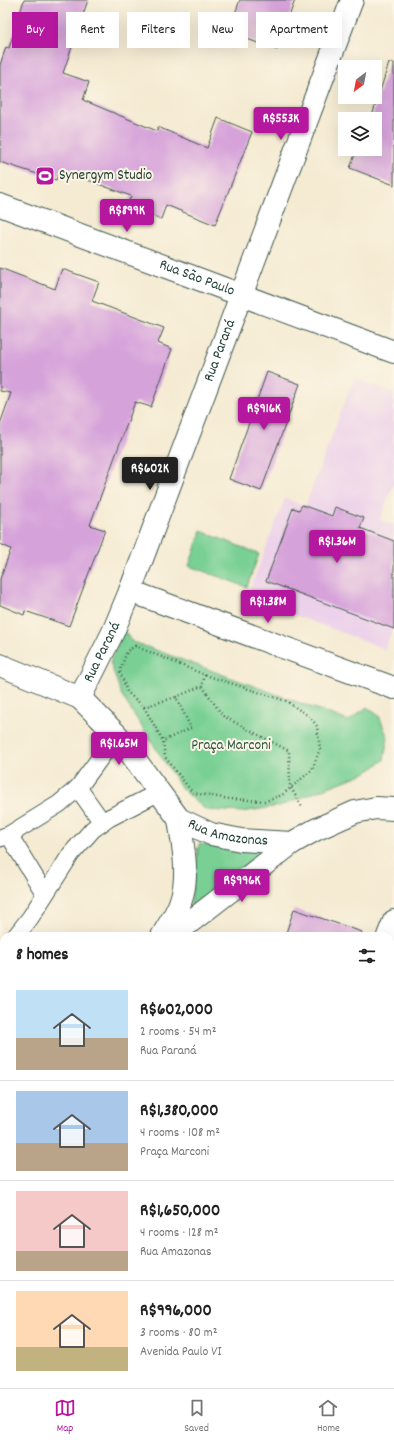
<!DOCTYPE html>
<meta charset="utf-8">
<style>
body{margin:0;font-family:Dekko,sans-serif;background:#f6f6f6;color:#222;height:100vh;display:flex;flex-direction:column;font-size:15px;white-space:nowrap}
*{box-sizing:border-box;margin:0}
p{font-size:13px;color:#767676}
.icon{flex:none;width:22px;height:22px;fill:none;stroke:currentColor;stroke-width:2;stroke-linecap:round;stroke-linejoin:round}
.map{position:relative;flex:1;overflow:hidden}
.panel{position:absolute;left:0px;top:932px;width:394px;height:456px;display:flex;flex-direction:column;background:#fff;border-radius:12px 12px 0 0;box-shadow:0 4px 16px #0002}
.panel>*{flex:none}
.guide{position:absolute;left:12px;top:12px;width:370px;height:36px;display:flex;gap:8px}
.needle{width:26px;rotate:212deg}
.controls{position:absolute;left:338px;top:60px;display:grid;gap:8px}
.controls a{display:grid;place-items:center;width:44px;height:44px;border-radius:0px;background:#fff;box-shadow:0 4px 16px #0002;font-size:20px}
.price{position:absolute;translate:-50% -34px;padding:0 9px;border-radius:4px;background:#b5179e;color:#fff;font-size:13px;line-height:26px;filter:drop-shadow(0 1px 2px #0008)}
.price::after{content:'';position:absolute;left:50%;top:24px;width:12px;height:9px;margin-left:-6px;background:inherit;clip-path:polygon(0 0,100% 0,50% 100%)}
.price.selected{background:#222;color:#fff}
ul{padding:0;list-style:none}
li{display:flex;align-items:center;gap:12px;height:100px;padding:0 16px}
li+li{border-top:1px solid #e0e0e0}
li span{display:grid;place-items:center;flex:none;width:112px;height:80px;border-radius:0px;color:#555}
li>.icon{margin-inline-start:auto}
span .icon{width:48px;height:48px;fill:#fffc;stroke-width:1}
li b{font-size:17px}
h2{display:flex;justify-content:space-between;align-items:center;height:48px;padding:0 16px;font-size:17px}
.pill{padding:0 14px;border-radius:0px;background:#fff;box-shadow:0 4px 16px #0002;font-size:14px;line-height:36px}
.pill.selected{background:#b5179e;color:#fff}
.tabs{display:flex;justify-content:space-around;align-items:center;height:56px;border-top:1px solid #e0e0e0;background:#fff;font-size:11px;color:#767676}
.tabs a{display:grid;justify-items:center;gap:2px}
.tabs .selected{color:#b5179e}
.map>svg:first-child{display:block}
.built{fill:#ecd1ea}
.green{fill:#79d094;stroke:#4c8664}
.building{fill:#d6a2da}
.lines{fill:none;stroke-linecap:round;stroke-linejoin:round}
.lane-casing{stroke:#3f574c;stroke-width:19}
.street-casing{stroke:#3f574c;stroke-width:24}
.secondary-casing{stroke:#3f574c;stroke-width:24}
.path{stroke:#3f574c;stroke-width:2.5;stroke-dasharray:1 3;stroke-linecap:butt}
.lane{stroke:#fff;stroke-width:17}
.street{stroke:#fff;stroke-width:22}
.secondary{stroke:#fff;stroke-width:22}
.labels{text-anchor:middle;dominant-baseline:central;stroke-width:4;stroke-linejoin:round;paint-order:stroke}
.poi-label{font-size:15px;fill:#1f3d34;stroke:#fcf5e5;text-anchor:start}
.street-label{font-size:15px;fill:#1f3d34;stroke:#fcf5e5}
.park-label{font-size:15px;fill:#315a47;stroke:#fcf5e5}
</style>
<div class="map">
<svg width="394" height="1388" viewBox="0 0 394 1388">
<rect width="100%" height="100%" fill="#fcf5e5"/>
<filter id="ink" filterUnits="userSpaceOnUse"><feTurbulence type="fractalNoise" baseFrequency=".025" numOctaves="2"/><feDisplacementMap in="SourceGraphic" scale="8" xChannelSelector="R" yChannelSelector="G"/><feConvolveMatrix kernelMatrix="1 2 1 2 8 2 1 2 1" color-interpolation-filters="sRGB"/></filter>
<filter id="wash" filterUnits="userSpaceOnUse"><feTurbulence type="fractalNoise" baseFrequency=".012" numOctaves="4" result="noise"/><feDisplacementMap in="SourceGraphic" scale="16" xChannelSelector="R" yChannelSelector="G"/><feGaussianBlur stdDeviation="0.9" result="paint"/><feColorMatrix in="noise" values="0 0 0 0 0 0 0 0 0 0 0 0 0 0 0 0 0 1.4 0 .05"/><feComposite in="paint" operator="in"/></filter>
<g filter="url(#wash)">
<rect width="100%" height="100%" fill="#f5ebd3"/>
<!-- built -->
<path class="built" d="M 354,378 L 394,393 L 394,482 L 380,520 L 394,525 L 394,625 L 385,649 L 247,597 L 285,498 L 305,506 Z"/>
<!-- green -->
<g class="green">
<path d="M 201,531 L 259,554 L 247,587 L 189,566 Z"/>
<path d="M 124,630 L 131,641 L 349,721 L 367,707 L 379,716 L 388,738 L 384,760 L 367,772 L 280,806 L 242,812 L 206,810 L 182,789 L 122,696 L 110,662 Z"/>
<path d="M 199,844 L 268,851 L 190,908 Z"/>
</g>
<g id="blocks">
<!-- building -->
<g class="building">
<path d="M 24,0 L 88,0 L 63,73 L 89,82 L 83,100 L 157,131 L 158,127 L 207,148 L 218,118 L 252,132 L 215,225 L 166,205 L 161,219 L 127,206 L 131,196 L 60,170 L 56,180 L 0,162 L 0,65 L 6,47 L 9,48 Z"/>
<path d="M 240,0 L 295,0 L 277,50 L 228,32 Z"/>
<path d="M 389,63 L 394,63 L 394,185 L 350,168 L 357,149 L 375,149 L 375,119 L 371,119 Z"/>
<path d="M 0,268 L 55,289 L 62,269 L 99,282 L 92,301 L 164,328 L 158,343 L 172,349 L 151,407 L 135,402 L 90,525 L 105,530 L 69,626 L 25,611 L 24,615 L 0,605 L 0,579 L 11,549 L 0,544 L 0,424 L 11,393 L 0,391 Z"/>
<path d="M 267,372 L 300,384 L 261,491 L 229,479 Z"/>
<path d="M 302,505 L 332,516 L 335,507 L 364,518 L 360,528 L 394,541 L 394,629 L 266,581 L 293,508 L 299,510 Z"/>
<path d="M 294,909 L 362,932 L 361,936 L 285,936 Z"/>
</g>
</g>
</g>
<g filter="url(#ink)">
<use href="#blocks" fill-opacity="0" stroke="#3f574c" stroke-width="1"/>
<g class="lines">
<!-- lane casing -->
<g class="lane-casing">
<g id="lane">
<path d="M 78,788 L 102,822"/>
<path d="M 9,835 L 45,894"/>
<path d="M 0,838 L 9,835 L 59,804 L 78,788 L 117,735"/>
<path d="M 16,936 L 30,918 L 71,854 L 93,829 L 109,818 L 159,792"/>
<path d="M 0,956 L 4,951"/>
</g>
</g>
<!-- street casing -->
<g class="street-casing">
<g id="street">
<path d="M 130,591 L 394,688"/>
<path id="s1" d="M 80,698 L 113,632 L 130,591 L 352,0"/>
<path d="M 222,1388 L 223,1384"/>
</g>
</g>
<!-- secondary casing -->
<g class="secondary-casing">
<g id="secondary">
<path id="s2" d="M 0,205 L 394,352"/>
<path id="s3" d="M 0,665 L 80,698 L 117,735 L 179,819 L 211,834 L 241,840 L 292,843"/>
<path d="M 162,936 C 168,926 176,914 180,903 C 190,876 183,847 179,819"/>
<path d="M 172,936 L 292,843 L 315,830 L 355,812 L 376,808 L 394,809"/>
<path d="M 388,936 L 394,921"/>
<path d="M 0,1084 L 4,1081"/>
<path d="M 390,1232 L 394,1234"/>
</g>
</g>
<!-- path -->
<g class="path">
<path d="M 135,646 L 205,675 L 286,701 L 310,717 L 317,726 L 320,749 L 312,770 L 282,795 L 266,801 L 230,799 L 193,793 L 165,757 L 163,741 L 191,728 L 176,697 L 144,707 L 127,692 L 120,671 L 127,651 Z"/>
<path d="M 205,675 L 202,686 L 223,716 L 289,751 L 290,786 L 302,807"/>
<path d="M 176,697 L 202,686"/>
<path d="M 144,707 L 163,741"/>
</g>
<!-- lane -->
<use href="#lane" class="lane"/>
<!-- street -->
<use href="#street" class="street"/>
<!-- secondary -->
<use href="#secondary" class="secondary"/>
</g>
</g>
<!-- icons -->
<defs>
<g id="stadium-square" transform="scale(1)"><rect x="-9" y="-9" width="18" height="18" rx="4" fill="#b5179e" stroke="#fcf5e5"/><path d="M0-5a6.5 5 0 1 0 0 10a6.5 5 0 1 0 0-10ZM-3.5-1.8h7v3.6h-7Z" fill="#fff"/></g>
</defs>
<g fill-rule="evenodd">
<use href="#stadium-square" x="45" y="176"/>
</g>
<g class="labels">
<!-- poi labels -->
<g class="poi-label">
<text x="59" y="176">Synergym Studio</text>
</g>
<!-- street labels -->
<g class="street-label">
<text stroke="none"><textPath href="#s2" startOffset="210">Rua São Paulo</textPath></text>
<text stroke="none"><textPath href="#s1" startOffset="375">Rua Paraná</textPath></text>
<text stroke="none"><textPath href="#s1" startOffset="51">Rua Paraná</textPath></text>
<text stroke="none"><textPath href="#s3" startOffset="295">Rua Amazonas</textPath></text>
</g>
<!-- park labels -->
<g class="park-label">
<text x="231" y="746">Praça Marconi</text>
</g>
</g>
</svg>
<div class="controls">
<a><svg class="needle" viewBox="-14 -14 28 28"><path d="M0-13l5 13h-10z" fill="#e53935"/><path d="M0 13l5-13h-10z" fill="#767676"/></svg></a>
<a><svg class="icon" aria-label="layers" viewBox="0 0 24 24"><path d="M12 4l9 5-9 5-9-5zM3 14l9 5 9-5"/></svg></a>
</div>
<b class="price" style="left:281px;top:141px">R$553K</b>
<b class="price" style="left:127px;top:233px">R$899K</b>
<b class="price" style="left:264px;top:431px">R$916K</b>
<b class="price selected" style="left:150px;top:491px">R$602K</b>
<b class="price" style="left:337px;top:564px">R$1.36M</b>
<b class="price" style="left:268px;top:624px">R$1.38M</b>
<b class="price" style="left:119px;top:766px">R$1.65M</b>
<b class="price" style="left:242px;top:903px">R$996K</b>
<div class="guide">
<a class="pill selected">Buy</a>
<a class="pill">Rent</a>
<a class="pill">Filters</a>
<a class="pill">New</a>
<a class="pill">Apartment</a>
</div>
<section class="panel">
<h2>8 homes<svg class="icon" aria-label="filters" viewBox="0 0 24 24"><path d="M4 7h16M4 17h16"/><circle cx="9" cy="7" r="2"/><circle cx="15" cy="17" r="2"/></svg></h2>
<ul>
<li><span style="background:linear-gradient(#bfe0f5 60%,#b9a48a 0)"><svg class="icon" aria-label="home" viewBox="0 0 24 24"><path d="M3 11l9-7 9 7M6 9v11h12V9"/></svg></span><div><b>R$602,000</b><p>2 rooms · 54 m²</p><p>Rua Paraná</p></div></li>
<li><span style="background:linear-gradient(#a9c7e8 65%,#b9a48a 0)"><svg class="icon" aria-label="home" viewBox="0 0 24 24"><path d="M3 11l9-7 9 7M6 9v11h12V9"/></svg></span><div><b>R$1,380,000</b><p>4 rooms · 108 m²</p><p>Praça Marconi</p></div></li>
<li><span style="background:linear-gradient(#f6c9c9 75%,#b9a48a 0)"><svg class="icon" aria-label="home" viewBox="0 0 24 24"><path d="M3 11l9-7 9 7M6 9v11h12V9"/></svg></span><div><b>R$1,650,000</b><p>4 rooms · 128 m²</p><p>Rua Amazonas</p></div></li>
<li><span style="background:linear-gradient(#ffd9b3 70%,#c2b280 0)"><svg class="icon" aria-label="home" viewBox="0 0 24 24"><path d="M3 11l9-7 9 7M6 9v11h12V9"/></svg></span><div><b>R$996,000</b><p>3 rooms · 80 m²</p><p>Avenida Paulo VI</p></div></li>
</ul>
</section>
</div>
<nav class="tabs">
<a class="selected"><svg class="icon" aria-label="map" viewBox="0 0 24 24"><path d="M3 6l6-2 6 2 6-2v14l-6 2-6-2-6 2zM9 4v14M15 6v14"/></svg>Map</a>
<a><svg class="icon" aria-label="saved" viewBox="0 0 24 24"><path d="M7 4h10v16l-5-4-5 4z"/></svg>Saved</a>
<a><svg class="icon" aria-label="home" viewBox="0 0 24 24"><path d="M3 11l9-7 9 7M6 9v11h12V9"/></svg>Home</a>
</nav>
